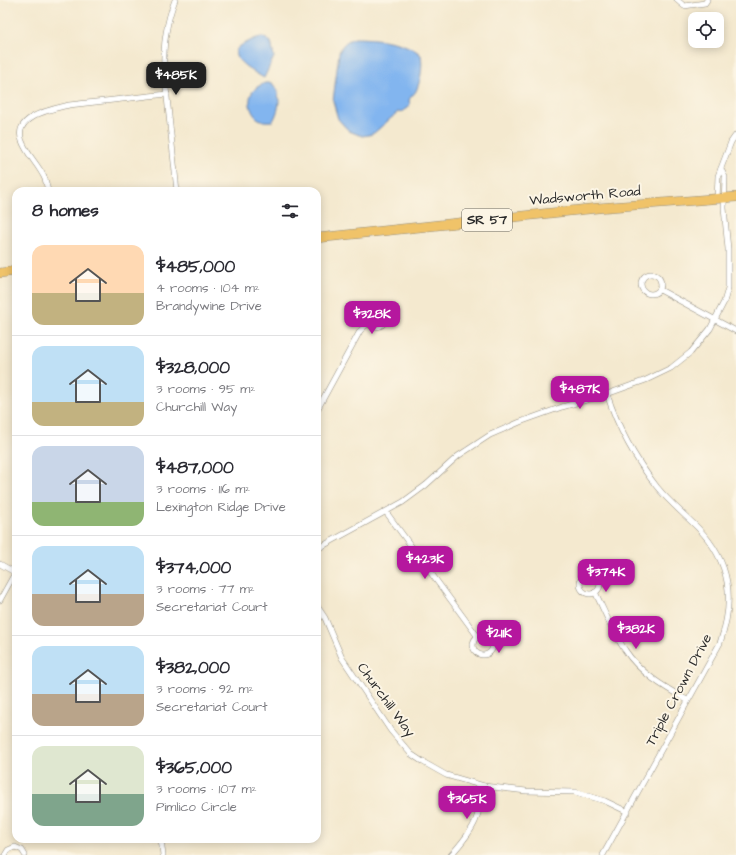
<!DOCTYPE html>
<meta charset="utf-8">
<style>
body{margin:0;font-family:"Architects Daughter",sans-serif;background:#f2f2f3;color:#2b2b33;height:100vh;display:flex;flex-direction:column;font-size:15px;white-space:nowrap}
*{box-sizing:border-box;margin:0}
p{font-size:13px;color:#7c7c81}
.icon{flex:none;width:22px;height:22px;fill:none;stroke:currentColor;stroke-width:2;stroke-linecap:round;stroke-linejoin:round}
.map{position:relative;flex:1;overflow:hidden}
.side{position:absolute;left:12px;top:187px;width:309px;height:656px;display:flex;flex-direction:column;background:#fff;border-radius:12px;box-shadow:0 2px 10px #0003}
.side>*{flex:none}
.tools{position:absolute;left:688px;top:12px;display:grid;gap:8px}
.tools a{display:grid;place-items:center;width:36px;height:36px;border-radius:8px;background:#fff;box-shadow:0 2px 10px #0003;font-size:20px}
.price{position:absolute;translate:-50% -34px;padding:0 9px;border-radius:8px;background:#b5179e;color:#fff;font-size:13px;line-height:26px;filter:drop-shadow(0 1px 2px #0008)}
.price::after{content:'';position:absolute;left:50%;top:24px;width:12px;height:9px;margin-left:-6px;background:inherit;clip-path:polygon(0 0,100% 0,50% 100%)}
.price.current{background:#222;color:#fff}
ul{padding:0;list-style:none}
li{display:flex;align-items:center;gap:12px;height:100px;padding:0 20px}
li+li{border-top:1px solid #e1e1e2}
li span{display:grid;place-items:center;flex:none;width:112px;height:80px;border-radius:12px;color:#555}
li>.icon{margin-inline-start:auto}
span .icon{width:48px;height:48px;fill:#fffc;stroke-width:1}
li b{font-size:17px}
h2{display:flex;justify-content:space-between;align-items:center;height:48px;padding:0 20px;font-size:17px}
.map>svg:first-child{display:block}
.water{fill:#82b5ef;stroke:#56708d}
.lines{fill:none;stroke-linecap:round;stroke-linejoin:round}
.street-casing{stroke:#908a7d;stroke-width:6}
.highway-casing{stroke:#908a7d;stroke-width:10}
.street{stroke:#fff;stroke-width:5}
.highway{stroke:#f0c369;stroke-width:9}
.labels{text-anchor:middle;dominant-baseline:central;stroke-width:4;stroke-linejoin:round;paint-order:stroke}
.shield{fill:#fcf5e5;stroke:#6a6863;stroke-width:1}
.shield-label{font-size:13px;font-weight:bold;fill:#2b2b2b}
.street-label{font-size:14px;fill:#2b2b2b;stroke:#fcf5e5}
</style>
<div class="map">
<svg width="736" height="855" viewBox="0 0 736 855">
<rect width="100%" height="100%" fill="#fcf5e5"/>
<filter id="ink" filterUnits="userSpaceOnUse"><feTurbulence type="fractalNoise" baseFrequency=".025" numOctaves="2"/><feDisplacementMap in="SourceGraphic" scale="8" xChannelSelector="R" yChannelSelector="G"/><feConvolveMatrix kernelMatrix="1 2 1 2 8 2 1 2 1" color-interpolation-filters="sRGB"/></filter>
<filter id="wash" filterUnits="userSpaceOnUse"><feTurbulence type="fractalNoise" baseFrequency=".012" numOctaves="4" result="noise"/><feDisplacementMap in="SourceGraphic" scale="16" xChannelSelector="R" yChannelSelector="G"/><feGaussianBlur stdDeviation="0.9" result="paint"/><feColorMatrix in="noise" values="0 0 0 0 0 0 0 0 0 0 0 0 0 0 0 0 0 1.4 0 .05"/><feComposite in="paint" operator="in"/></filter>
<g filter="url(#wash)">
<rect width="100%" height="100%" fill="#f4e9cf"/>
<!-- water -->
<g class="water">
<path d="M 263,37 L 271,42 L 274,57 L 264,78 C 257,74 232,60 236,51 C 237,47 242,45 246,43 C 252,40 257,37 263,37 Z"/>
<path d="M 355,38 C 374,38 407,41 421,55 C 423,67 421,80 416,91 C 413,96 407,98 410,104 L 404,111 L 398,112 L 374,133 L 369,135 L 362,136 L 349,131 L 338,119 L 333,101 L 339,53 C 342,44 346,41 355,38 Z"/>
<path d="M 265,83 L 272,83 C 282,95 280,108 273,121 C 269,121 264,122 261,120 C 250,116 246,98 254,90 C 256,87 261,85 265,83 Z"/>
</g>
</g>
<g filter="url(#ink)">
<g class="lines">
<!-- street casing -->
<g class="street-casing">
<g id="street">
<path d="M 175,0 C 166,23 163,45 164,69 L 177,191"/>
<path d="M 677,0 L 684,6 L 705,3 L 707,0"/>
<path d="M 48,191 C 47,187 46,182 45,179 C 39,165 27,155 22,141 C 12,116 53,109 69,105 L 167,94"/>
<path d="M 717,200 L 718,176 L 731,142 L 736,135"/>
<circle cx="651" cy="284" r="10"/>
<path d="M 660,290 L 736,331"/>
<circle cx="376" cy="317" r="10"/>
<path d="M 317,410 L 360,331 L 368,323"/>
<path d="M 386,512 L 478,637"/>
<path d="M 317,549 L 403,502 L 426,485 L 458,456 L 490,435 L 520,422 L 562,407 L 607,394 L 646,380 L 671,368 L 691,352 L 710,329 L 724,302 L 728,288 L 728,249 L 724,208 L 725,177 L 721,169"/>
<path d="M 0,564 L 16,573"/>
<circle cx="590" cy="584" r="10"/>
<path d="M 595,592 C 605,612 613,633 625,650 C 640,673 664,687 687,700"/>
<path d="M 0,600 L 15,573"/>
<path d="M 317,606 L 325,618 L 342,658 L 391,731 L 411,754 L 423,762 L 446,775 L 484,786 L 526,791 L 575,792 L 605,801 L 628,812"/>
<circle cx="483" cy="645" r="10"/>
<path d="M 161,839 L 163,855"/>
<path d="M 5,855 L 8,850 L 15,847 L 22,850 L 25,855"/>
<path d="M 451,855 C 475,828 478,821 484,786"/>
<path d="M 603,855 L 720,643 C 735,600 731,562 698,528 C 684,514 669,502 657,487 C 635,459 618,428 607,394"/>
</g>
</g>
<!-- highway casing -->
<g class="highway-casing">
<g id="highway">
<path d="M 317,238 L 598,208 L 736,197"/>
<path d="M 0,273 L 16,271"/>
</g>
</g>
<!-- street -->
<use href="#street" class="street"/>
<!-- highway -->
<use href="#highway" class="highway"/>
</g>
</g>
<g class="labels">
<!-- shield labels -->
<rect class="shield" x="462" y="209" width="50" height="22" rx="3"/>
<g class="shield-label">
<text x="487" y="220">SR 57</text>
</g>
<!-- street labels -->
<g class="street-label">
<text transform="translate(585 196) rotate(-5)">Wadsworth Road</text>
<text transform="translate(679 690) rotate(-62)">Triple Crown Drive</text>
<text transform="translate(386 700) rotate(54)">Churchill Way</text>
</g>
</g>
</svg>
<div class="tools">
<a><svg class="icon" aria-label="locate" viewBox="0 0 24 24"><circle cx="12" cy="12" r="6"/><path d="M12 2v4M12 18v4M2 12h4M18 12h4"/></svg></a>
</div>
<b class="price current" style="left:176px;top:96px">$485K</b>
<b class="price" style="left:372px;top:335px">$328K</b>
<b class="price" style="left:580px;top:410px">$487K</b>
<b class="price" style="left:425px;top:580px">$423K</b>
<b class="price" style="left:606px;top:593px">$374K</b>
<b class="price" style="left:636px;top:650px">$382K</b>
<b class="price" style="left:499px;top:654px">$211K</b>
<b class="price" style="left:467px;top:820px">$365K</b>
<section class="side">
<h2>8 homes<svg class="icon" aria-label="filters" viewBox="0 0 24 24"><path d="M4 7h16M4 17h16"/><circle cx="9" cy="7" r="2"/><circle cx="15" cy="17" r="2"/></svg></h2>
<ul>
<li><span style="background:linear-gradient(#ffd9b3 60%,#c2b280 0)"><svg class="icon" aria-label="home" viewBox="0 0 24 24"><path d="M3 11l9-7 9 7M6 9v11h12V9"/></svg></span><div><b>$485,000</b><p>4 rooms · 104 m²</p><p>Brandywine Drive</p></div></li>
<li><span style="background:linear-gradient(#bfe0f5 70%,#c2b280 0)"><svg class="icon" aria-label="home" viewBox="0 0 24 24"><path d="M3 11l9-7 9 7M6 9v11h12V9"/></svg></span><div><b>$328,000</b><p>3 rooms · 95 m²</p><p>Churchill Way</p></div></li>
<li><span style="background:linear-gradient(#c9d6e8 70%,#8fb573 0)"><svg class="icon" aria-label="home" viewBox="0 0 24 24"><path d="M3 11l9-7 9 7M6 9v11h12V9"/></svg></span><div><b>$487,000</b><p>3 rooms · 116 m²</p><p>Lexington Ridge Drive</p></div></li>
<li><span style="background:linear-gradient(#bfe0f5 60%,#b9a48a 0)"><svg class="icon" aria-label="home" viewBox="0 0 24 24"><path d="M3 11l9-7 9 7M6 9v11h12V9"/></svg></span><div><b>$374,000</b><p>3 rooms · 77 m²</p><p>Secretariat Court</p></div></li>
<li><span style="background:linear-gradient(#bfe0f5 60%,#b9a48a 0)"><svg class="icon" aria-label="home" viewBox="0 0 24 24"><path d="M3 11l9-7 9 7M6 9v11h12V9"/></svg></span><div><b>$382,000</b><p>3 rooms · 92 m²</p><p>Secretariat Court</p></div></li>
<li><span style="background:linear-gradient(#dfe7d0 60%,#7fa58c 0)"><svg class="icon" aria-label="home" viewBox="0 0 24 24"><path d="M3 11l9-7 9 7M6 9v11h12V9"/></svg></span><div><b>$365,000</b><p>3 rooms · 107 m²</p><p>Pimlico Circle</p></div></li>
</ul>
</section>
</div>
